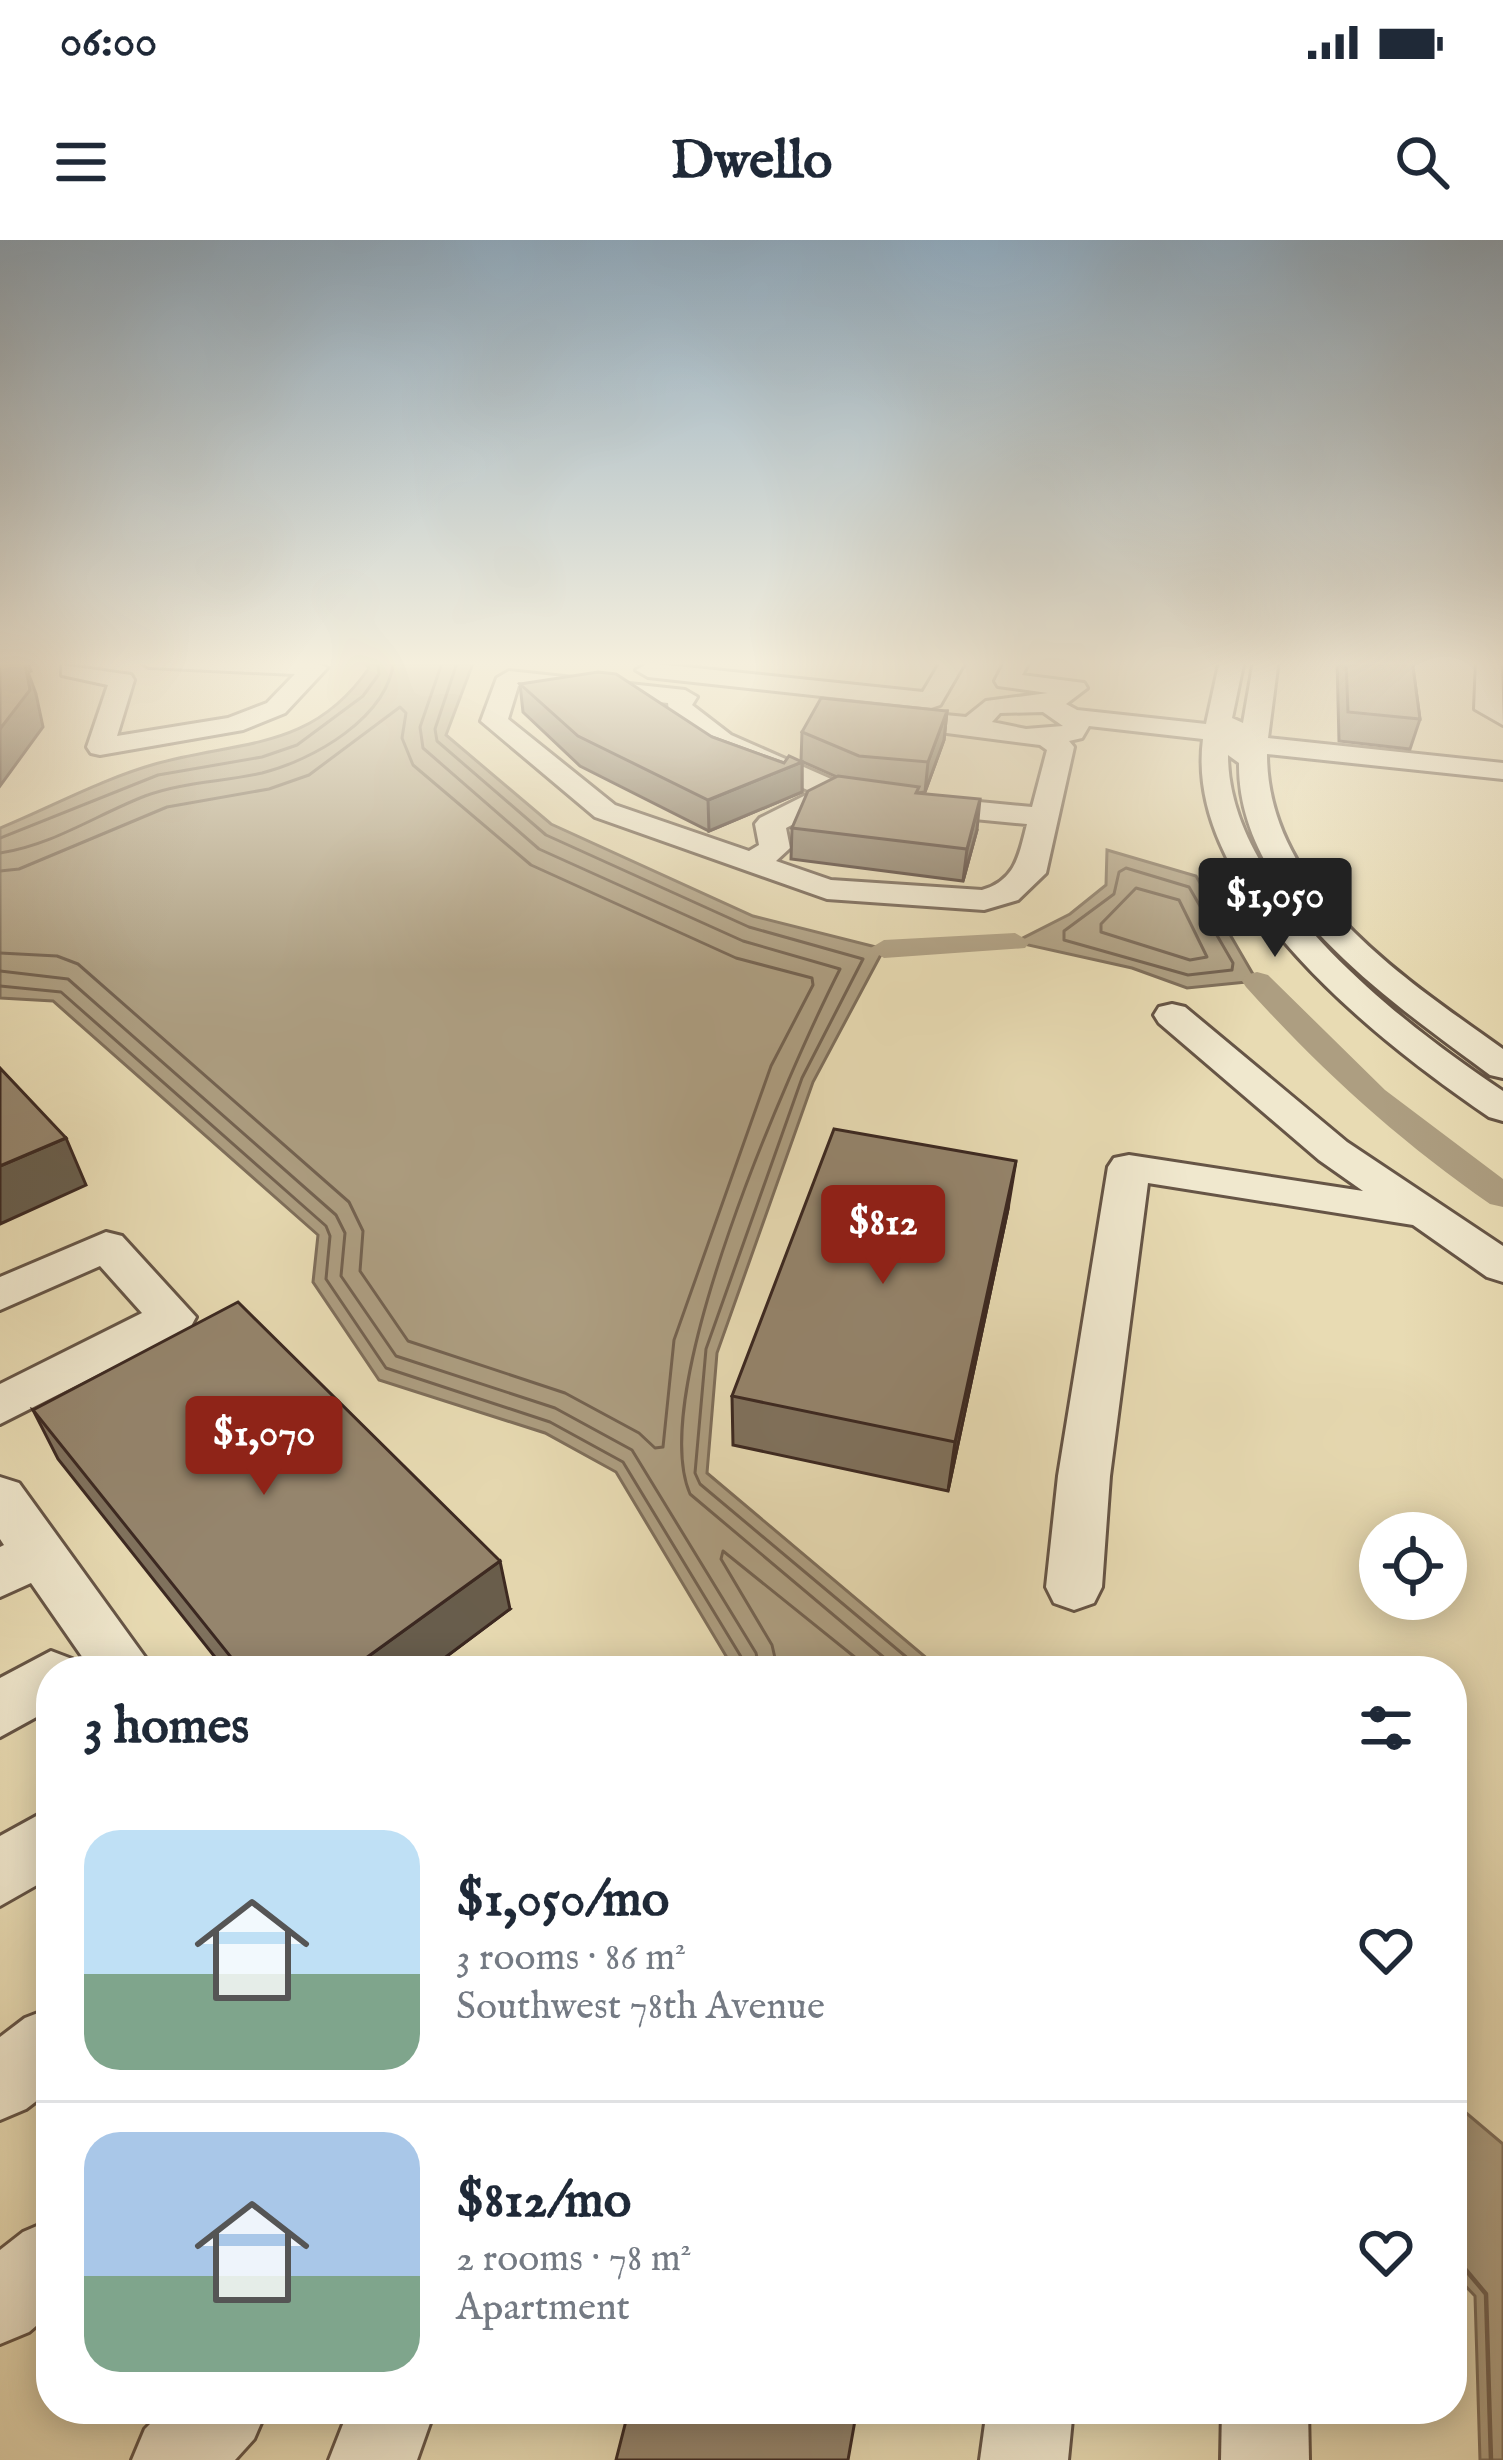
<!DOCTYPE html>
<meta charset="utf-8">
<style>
body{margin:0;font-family:"IM FELL English",serif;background:#f2f2f3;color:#1f2937;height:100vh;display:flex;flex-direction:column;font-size:45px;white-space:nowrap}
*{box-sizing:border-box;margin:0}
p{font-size:39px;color:#747a83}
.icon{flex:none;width:66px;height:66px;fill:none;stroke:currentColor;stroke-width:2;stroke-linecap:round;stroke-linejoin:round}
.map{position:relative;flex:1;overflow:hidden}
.side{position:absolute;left:36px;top:1416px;width:1431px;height:768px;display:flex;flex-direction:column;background:#fff;border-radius:48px;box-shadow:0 6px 30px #0003}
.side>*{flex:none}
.controls{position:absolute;left:1359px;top:1272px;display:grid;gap:24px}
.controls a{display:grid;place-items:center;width:108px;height:108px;border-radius:50%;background:#fff;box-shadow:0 6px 30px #0003;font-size:60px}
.price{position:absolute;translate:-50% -102px;padding:0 27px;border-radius:12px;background:#8f2418;color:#fff;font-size:39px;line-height:78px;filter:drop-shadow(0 3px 6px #0008)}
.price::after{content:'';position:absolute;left:50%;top:72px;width:36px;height:27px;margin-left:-18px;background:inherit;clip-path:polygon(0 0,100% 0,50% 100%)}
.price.active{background:#222;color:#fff}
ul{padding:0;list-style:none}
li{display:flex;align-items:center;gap:36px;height:300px;padding:0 48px}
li+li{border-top:3px solid #e0e1e3}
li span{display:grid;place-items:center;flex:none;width:336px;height:240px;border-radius:36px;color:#555}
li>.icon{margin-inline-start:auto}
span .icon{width:144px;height:144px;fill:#fffc;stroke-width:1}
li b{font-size:51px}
h2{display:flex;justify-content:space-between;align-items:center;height:144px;padding:0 48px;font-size:51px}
.status{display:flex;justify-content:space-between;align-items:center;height:84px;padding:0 60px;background:#fff;direction:ltr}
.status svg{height:33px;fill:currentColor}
header{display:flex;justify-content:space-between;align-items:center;height:156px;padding:0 48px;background:#fff;font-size:54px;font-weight:700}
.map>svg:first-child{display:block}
.water{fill:#ad9e81;stroke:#7f6f5b;stroke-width:3}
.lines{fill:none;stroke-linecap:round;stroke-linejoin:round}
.shore-far1{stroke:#746351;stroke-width:3}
.shore{stroke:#746351;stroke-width:4.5}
.canal{fill:#ad9e81;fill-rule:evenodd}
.minor-casing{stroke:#665546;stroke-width:6}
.minor{fill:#f0e8ce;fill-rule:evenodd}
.wall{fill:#80725e;stroke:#3b2821;stroke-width:3}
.shaded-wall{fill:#685d4c;stroke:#3b2821;stroke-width:3}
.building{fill:#95856d;stroke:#3b2821;stroke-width:3}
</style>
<div class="status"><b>06:00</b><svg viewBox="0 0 49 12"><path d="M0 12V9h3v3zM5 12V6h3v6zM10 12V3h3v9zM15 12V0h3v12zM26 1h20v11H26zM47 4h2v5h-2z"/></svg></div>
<header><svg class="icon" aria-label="menu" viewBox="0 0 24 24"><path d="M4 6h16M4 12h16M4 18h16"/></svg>Dwello<svg class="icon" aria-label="search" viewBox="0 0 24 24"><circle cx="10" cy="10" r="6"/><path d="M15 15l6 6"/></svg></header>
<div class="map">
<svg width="1503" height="2220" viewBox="0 0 1503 2220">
<rect width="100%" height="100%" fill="#e8dbb3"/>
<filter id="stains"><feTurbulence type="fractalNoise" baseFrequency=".00167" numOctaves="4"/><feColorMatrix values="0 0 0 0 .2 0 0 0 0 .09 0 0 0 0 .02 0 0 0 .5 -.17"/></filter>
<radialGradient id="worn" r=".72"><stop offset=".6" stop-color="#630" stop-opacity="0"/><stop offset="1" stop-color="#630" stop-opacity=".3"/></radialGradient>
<!-- water -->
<g class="water">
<path d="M 362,420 L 466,420 L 472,426 L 446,495 L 551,584 L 753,676 L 884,709 L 813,842 L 717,1113 L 707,1233 L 942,1431 L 735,1431 L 616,1232 L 545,1193 L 379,1140 L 313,1042 L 318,995 L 53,761 L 0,758 L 0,588 C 51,567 102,539 155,524 C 239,500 311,512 369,428 Z"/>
<path d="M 1107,610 L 1196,636 L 1257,741 L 1187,748 L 1132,728 L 1015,702 L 1070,674 L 1106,645 Z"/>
<path d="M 1452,1861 L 1503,1904 L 1503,2220 L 1480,2220 L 1475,2056 L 1452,2032 Z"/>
</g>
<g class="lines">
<!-- shore-far1 -->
<g class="shore-far1">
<path d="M 443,420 L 420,487 L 423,508 L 539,609 L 743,701 L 840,729 C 789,830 646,1152 690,1254 L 900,1431"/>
<path d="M 458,420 L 435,489 L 437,501 L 546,595 L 749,687 L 863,719 L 802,838 L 706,1109 L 695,1233 L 700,1244 L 923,1431"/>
<path d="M 0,598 L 158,535 L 262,517 L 297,505 L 363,456 L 379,434 L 377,420"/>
<path d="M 0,613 C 53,605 96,575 145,556 C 182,542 223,542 262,533 C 313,520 388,478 394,420"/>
<path d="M 1126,628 L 1189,647 L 1233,723 L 1232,730 L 1188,735 L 1064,700 L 1064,691 L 1114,654 L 1119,632 Z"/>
<path d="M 0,631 L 19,629 L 167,567 L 269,549 L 309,535 L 400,467 L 406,473 L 402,498 L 413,525 L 531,625 L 736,718 L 812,738 L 813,745 L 771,826 L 674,1100 L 663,1207 L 655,1208 L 639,1193 L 565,1153 L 408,1101 L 360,1031 L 363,991 L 349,962 L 78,724 L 57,716 L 0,713"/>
<path d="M 1136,648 L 1179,660 L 1207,717 L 1190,720 L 1101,692 L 1101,684 Z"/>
<path d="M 0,731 L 68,739 L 336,975 L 345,993 L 341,1036 L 396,1116 L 555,1168 L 632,1210 L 756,1413 L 760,1431"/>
<path d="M 0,746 L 61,752 L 326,986 L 330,996 L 326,1039 L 386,1128 L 550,1182 L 623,1222 L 743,1420 L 745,1431"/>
<path d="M 778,1431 L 772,1405 L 721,1319 L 723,1311 L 872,1431"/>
</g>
<!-- shore -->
<path class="shore" d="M 1452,2025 L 1465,2029 L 1486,2054 L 1491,2220"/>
<!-- canal -->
<g class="canal">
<path d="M 1015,693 L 1030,702 L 1025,708 L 884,718 L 869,709 L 884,700 Z"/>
<path d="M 1257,732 L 1268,735 L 1385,850 L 1503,939 L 1503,967 L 1490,964 C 1399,901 1320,829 1246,747 L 1242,741 L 1246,735 Z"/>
</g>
<!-- minor casing -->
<g class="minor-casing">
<g id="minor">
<path d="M 137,420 C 168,419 310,413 327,428 L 285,473 L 243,490 L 100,515 L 91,513 L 87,507 L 108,445 L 62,435 L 62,425 L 131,435 L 134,440 L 117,496 L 228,478 L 267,463 L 295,434 L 149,427 Z"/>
<path d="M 942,420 L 966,420 L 940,465 L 931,468 L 648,437 L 636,430 L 648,423 L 923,452 Z"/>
<path d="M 1006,420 L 1030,420 L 1022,435 L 1084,443 L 1087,448 L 1066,464 L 1077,470 L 1206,484 L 1220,420 L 1244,420 L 1232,478 L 1243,483 L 1254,420 L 1278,420 L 1268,498 L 1503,523 L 1503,539 L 1267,514 C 1267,650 1404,738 1503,809 L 1503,838 L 1490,835 C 1393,763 1237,658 1239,523 L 1228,515 C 1228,650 1401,783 1503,851 L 1503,881 L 1489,877 C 1379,802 1183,650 1203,499 L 1089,486 L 1082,498 L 1069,501 L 1074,507 L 1046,633 L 1018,660 L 984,670 L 827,659 L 595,577 L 481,481 L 497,438 L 509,431 L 685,450 L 697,457 L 692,465 L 731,495 L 856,550 L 1032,567 L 1047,510 L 1040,505 L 893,486 L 880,478 L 893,470 L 966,477 L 986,461 L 1048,453 L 998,446 L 995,441 ZM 518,446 L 668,463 L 669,472 L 713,507 L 812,552 L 760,578 L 755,584 L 759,605 L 749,611 L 615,565 L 508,479 ZM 1043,472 L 1063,486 L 1026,489 L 992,482 L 1000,473 ZM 836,562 L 850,567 L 1027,584 C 1019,615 1016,640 982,650 L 831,640 L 776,621 L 790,608 L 786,588 Z"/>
<path d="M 1477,420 L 1501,420 L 1503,485 L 1475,469 Z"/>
<path d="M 1172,764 L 1185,767 L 1347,902 L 1503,1006 L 1503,1042 L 1487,1037 L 1413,985 L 1148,943 L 1110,1236 L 1102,1347 L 1094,1363 L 1074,1370 L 1054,1363 L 1046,1347 L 1058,1236 L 1108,927 L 1114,918 L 1129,915 L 1363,951 L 1319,920 L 1159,783 L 1154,775 L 1159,767 Z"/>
<path d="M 106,992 L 122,996 L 196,1077 L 190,1088 L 0,1184 L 0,1144 L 142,1073 L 100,1026 L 0,1070 L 0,1037 Z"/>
<path d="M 0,1237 L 19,1243 L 155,1431 L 92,1431 L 31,1343 L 0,1357 L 0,1307 L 4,1305 L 0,1299 Z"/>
<path d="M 51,1411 L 72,1419 L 78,1431 L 51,1431 L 51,1469 L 0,1497 L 0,1438 Z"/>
<path d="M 51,1568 L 51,1637 L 0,1666 L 0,1596 Z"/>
<path d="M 51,1768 L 51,1850 L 26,1869 L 0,1880 L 0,1797 L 25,1778 Z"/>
<path d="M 51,1980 L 51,2073 L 29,2092 L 0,2104 L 0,2010 L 23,1992 Z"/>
<path d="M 165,2169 L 267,2169 L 254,2199 L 235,2220 L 132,2220 L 145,2189 Z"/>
<path d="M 349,2169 L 435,2169 L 417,2220 L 329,2220 Z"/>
<path d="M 987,2169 L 1073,2169 L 1068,2220 L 980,2220 Z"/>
<path d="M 1222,2169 L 1308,2169 L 1309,2220 L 1221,2220 Z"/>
</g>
</g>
<!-- minor -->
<use href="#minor" class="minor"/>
</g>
<!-- wall -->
<g class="wall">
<path d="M 1337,420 L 1412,420 L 1420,479 L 1410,509 L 1339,501 Z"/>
<path d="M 520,444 L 712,497 L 784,523 L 802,522 L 802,552 L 709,591 L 580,526 L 523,472 Z"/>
<path d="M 947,471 L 944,500 L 925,552 L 918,553 L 977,590 L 963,641 L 791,619 L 792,588 L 837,537 L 801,521 L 802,492 Z"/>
<path d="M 1008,969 L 948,1251 L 733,1205 L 732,1156 Z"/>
<path d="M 33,1170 L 510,1369 L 427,1431 L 226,1431 L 58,1219 Z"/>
</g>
<!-- shaded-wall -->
<g class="shaded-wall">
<path d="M 0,420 L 47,420 L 29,425 L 31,431 L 28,432 L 36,454 L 43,487 L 0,546 Z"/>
<path d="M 947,471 L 944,500 L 925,552 L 928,522 Z"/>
<path d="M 802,522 L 802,552 L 709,591 L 708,560 Z"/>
<path d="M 980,559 L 977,590 L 963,641 L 967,609 Z"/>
<path d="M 66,898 L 86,945 L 0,984 L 0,926 Z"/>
<path d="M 1016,921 L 1008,969 L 948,1251 L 955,1202 Z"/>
<path d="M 500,1321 L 510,1369 L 427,1431 L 348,1431 Z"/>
</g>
<!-- building -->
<g class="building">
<path d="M 19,420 L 24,420 L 30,450 L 0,489 L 0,425 Z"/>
<path d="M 1346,420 L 1412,420 L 1420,479 L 1348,472 Z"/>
<path d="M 598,432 L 616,434 L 712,497 L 784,523 L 789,516 L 802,522 L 708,560 L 578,496 L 520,444 Z"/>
<path d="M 821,458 L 947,471 L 928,522 L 859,516 L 802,492 Z"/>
<path d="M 838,536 L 919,547 L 916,553 L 980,559 L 967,609 L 792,588 L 808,551 Z"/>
<path d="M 0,828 L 66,898 L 0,926 Z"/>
<path d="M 834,889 L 1016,921 L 955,1202 L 732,1156 Z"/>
<path d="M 238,1062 L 500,1321 L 348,1431 L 242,1431 L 33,1170 Z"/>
<path d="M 629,2169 L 857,2169 L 848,2220 L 616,2220 Z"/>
</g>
<!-- sky -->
<linearGradient id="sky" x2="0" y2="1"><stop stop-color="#90abbf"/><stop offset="0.58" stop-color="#f5efdd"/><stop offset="1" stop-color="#f5efdd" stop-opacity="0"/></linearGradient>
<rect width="1503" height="730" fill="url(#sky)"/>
<rect width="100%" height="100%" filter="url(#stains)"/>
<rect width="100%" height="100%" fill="url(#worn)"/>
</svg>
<div class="controls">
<a><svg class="icon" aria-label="locate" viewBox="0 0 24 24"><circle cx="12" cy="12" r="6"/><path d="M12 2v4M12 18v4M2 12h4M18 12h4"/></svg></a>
</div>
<b class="price active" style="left:1275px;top:720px">$1,050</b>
<b class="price" style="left:883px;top:1047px">$812</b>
<b class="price" style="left:264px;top:1258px">$1,070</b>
<section class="side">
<h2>3 homes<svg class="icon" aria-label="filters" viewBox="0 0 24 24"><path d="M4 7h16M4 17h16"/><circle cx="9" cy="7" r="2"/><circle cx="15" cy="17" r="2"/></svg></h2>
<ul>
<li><span style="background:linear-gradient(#bfe0f5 60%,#7fa58c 0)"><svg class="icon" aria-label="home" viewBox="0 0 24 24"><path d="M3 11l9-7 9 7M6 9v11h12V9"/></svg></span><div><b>$1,050/mo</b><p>3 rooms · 86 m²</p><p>Southwest 78th Avenue</p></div><svg class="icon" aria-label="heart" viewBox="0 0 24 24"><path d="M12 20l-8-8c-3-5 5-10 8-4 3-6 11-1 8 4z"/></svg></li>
<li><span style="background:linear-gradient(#a9c7e8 60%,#7fa58c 0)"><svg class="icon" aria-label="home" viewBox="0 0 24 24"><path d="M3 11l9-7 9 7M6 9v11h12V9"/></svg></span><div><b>$812/mo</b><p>2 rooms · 78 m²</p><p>Apartment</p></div><svg class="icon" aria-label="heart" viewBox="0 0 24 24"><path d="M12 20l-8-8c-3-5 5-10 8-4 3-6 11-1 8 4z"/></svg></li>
</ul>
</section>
</div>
